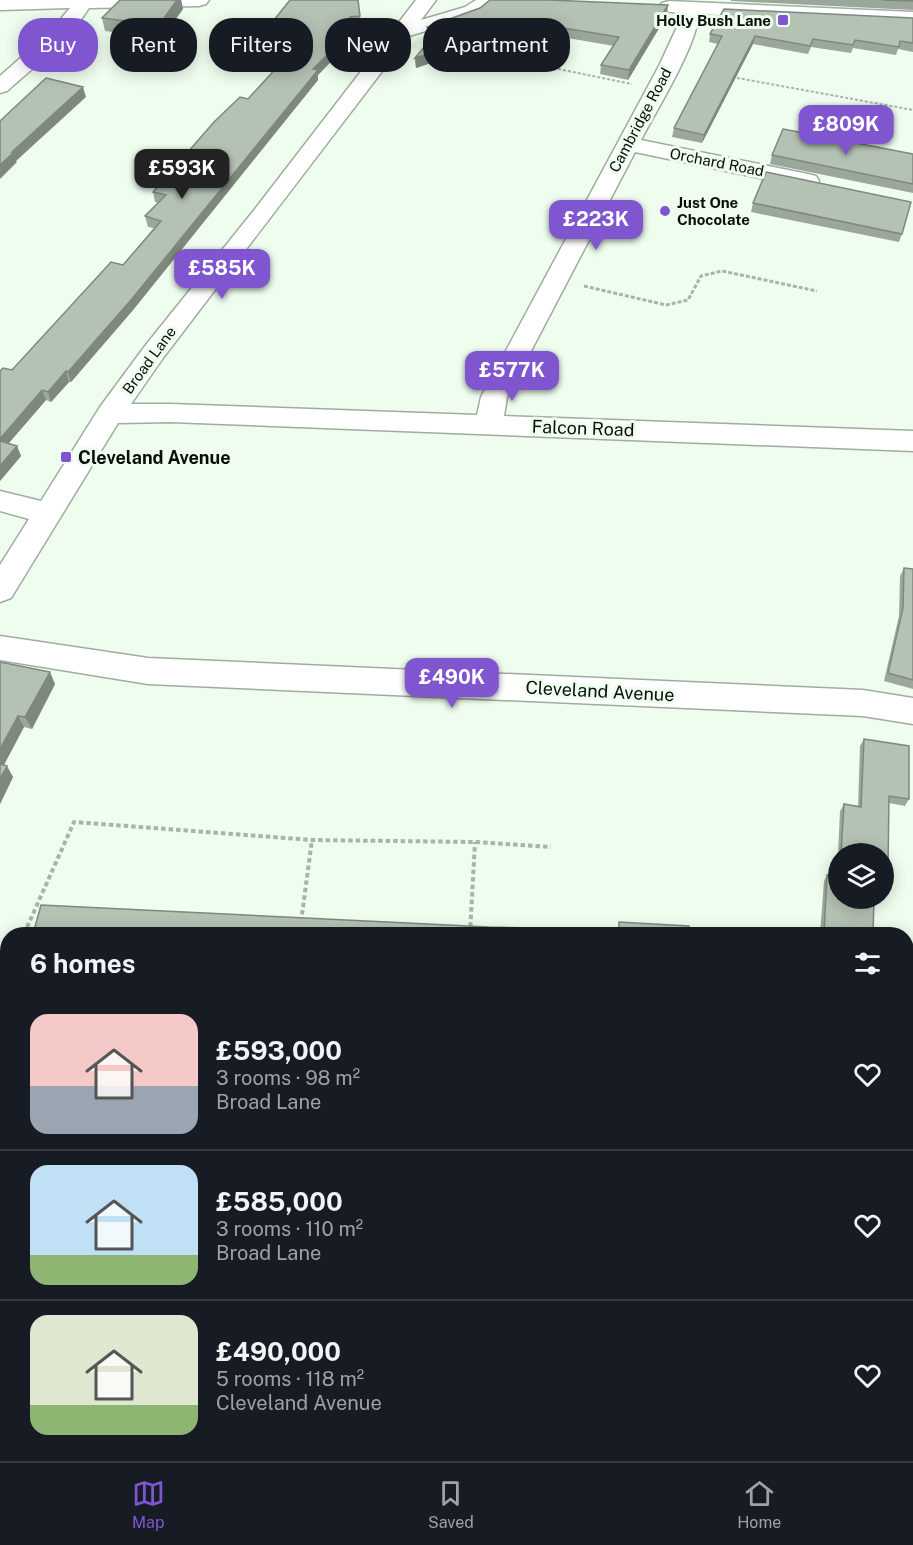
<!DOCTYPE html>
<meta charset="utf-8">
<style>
body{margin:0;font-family:"Public Sans",sans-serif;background:#242831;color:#f1f3f6;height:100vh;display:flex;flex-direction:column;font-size:22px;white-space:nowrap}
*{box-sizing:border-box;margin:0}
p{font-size:20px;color:#9ea1a6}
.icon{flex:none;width:33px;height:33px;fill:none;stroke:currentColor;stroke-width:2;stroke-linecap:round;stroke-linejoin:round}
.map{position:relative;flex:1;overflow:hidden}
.details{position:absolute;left:0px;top:927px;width:914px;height:534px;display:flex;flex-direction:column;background:#171b24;border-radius:24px 24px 0 0;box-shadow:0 3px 15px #0003}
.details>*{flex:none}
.hud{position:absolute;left:18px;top:18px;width:600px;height:54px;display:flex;gap:12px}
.controls{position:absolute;left:828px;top:843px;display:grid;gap:12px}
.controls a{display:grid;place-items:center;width:66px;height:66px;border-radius:50%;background:#171b24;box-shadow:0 3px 15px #0003;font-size:30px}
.price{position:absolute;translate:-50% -51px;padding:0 14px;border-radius:12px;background:#8056d0;color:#fff;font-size:20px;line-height:39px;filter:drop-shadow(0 2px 3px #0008)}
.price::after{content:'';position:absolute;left:50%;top:36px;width:18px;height:14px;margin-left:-9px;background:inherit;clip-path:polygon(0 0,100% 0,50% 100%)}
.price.selected{background:#222;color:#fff}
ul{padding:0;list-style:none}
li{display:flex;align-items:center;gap:18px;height:150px;padding:0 30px}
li+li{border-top:2px solid #363941}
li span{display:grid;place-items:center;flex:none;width:168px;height:120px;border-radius:18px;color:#555}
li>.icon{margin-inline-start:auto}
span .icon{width:72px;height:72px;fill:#fffc;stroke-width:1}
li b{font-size:26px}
h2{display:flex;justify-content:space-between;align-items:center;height:72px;padding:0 30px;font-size:26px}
.tag{padding:0 21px;border-radius:24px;background:#171b24;box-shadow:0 3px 15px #0003;font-size:21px;line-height:54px}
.tag.selected{background:#8056d0;color:#fff}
.dock{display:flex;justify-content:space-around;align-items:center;height:84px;border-top:2px solid #363941;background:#171b24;font-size:16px;color:#9ea1a6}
.dock a{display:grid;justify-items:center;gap:3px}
.dock .selected{color:#8056d0}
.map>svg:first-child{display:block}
.built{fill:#dff4e0}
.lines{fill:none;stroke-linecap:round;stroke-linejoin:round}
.minor-casing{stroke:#9fad9f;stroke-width:3}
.path-far3{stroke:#a8b4a8;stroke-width:2;stroke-dasharray:3 2;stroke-linecap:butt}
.path-far2{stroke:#a8b4a8;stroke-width:3;stroke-dasharray:4 2;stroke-linecap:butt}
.path-far1{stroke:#a8b4a8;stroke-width:4;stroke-dasharray:4.5 3;stroke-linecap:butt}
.path{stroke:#a8b4a8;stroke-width:4.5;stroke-dasharray:6 4;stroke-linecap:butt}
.minor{fill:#fff;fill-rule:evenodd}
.wall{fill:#9ba79b}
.shaded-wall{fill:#7e887e}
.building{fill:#b4c2b4;stroke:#7e887e;stroke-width:1.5}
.poi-dot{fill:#8056d0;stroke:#eefdee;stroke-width:2}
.labels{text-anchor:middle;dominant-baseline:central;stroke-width:6;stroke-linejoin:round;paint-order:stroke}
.far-poi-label{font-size:15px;font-weight:bold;fill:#090e0a;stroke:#eefdee;text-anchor:end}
.far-street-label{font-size:15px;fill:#090e0a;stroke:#eefdee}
.street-label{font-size:18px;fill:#090e0a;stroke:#eefdee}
.poi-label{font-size:18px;font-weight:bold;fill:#090e0a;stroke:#eefdee;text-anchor:start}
</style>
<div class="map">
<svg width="913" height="1461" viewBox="0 0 913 1461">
<rect width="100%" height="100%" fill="#eefdee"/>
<!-- built -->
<path class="built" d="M 496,13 L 521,13 L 493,64 L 410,48 L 417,39 Z"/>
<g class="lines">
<!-- minor casing -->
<g class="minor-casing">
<g id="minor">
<path d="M 0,0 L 209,0 L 206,4 L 199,6 L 89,8 C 68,41 36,65 7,91 L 0,93 L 0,76 L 49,33 L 70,8 L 0,10 Z"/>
<path d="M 416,0 L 436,0 L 421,20 L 465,7 L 476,0 L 500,0 L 479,15 L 409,36 L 163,358 L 131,404 L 170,404 L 477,415 L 481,397 L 659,66 L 678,25 L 680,13 L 662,11 L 659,7 L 662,3 L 669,1 L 913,12 L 913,24 L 699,14 C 696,47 657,109 641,140 L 808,174 L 816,176 L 819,181 L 816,186 L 808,188 L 635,152 L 507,397 L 504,416 L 913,431 L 913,451 L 170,422 L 118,423 L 11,598 L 0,602 L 0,565 L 29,519 L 0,511 L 0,491 L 41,501 L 100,407 L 145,346 L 255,209 Z"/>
<path d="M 0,636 L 148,658 L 863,690 L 913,698 L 913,724 L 863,716 L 148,684 L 0,660 Z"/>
<path d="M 0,988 L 8,989 L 8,1025 L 0,1024 Z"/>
<path d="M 913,1016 L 913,1084 L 906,1086 L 906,1019 Z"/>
<path d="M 801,1454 L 847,1454 L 846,1461 L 800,1461 Z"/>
</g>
</g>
<!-- path-far3 -->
<g class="path-far3">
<path d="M 514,60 L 632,84"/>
<path d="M 732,77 L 913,110"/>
</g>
<!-- path-far2 -->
<path class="path-far2" d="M 584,286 L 666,305 L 688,300 L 701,276 L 722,271 L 817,291"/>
<!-- path-far1 -->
<g class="path-far1">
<path d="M 301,922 L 312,840"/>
<path d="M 24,934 L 74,822 L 312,840 L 475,842 L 551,847"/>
<path d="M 470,934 L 475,842"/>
</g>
<!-- path -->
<g class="path">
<path d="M 0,1227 L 8,1229"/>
<path d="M 0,1320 L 8,1301"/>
<path d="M 535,1454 L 535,1461"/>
<path d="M 357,1461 L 358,1454"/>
</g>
<!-- minor -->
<use href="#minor" class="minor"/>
</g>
<!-- wall -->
<g class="wall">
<path d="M 120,0 L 181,0 L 183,9 L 162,38 L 105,31 L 102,18 Z"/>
<path d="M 290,0 L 360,16 L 360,26 L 351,26 L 352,40 L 318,75 L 318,80 L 133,310 L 71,382 L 69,382 L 51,402 L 46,400 L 8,444 L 17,446 L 21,456 L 0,481 L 12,370 L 123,265 L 154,228 L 148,227 L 145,216 L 159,203 L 155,202 L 153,192 L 248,99 L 292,50 L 263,45 L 262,35 Z"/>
<path d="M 731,0 L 913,0 L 913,10 L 731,1 Z"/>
<path d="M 667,15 L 628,80 L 600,74 L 601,65 L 614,46 L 550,35 L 548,39 L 516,34 L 416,68 L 415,58 L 431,39 L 427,37 L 427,27 Z"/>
<path d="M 913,18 L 913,52 L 898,49 L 896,55 L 853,48 L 851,53 L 811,47 L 808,54 L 753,44 L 702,143 L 672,137 L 674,128 L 718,44 L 709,42 L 710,34 Z"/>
<path d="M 913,154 L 913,193 L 770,164 L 772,155 Z"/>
<path d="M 753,203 L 902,234 L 899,242 L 751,212 Z"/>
<path d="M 904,568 L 913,569 L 913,689 L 884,681 L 899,616 L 900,576 Z"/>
<path d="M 0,662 L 55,684 L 32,729 L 24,727 L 4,765 L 13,777 L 0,804 Z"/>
<path d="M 864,739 L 909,799 L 905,806 L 889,803 L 888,867 L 884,873 L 884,854 L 838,854 L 838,898 L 873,934 L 820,934 L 824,881 L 827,875 L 837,876 L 840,811 L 844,804 L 858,807 L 860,746 Z"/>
<path d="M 0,1061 L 8,1061 L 8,1116 L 0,1115 Z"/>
<rect x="670" y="1454" width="61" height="7"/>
</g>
<!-- shaded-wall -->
<g class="shaded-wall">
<path d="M 177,0 L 181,0 L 183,9 L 162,38 L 159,25 Z"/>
<path d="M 668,5 L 667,15 L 628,80 L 629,70 Z"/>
<path d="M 516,24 L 516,34 L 416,68 L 415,58 Z"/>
<path d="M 551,26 L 550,35 L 548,39 L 548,29 Z"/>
<path d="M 352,30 L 352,40 L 318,75 L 318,80 L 133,310 L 71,382 L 68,372 L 313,69 Z"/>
<path d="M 755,36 L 753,44 L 702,143 L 704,135 Z"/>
<path d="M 83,87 L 86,97 L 16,161 L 17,162 L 0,179 L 0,165 L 12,152 Z"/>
<path d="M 66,371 L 69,382 L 51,402 L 48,392 Z"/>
<path d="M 42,390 L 46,400 L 2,451 L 0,446 L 0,439 Z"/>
<path d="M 17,446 L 21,456 L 0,481 L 0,466 Z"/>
<path d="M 50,672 L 55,684 L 32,729 L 25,717 Z"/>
<path d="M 18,716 L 24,727 L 0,772 L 0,749 Z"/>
<path d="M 7,766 L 13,777 L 0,804 L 0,779 Z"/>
</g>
<!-- building -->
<g class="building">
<path d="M 120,0 L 177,0 L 159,25 L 102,18 Z"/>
<path d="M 290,0 L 358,0 L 360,16 L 350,17 L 352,30 L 313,69 L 318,70 L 131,300 L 68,372 L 66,371 L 48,392 L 42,390 L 0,439 L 0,371 L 3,368 L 12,370 L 111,262 L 123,265 L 161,221 L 145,216 L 166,195 L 153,192 L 214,122 L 240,97 L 248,99 L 300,42 L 262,35 Z"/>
<path d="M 490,0 L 549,0 L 668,5 L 629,70 L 601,65 L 619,37 L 551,26 L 548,29 L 516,24 L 415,58 L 435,34 L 427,27 L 480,8 Z"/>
<path d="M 882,0 L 913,0 L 913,1 Z"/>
<path d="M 724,9 L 913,18 L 913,43 L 900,41 L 899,47 L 855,40 L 853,45 L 813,39 L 810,46 L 755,36 L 704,135 L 674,128 L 722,36 L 710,34 Z"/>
<path d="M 46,78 L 83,87 L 12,152 L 14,152 L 0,165 L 0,121 Z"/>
<path d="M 783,129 L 913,154 L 913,184 L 772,155 Z"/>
<path d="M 766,172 L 911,202 L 902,234 L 753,203 Z"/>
<path d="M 0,441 L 17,446 L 0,466 Z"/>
<path d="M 904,568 L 913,569 L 913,680 L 888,673 L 903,608 Z"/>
<path d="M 0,662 L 50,672 L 25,717 L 18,716 L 0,749 Z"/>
<path d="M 864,739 L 909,746 L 909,799 L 889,796 L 888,867 L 884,866 L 884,854 L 841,854 L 844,804 L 861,807 Z"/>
<path d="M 0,764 L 7,766 L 0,779 Z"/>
<path d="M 827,875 L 838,877 L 838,898 L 874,898 L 873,934 L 824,934 Z"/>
<path d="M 41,905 L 489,927 L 619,930 L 619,922 L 689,926 L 689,934 L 33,934 Z"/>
<path d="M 0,1061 L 8,1061 L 8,1111 L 0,1110 Z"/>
<path d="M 0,1326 L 8,1328 L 8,1394 L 0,1392 Z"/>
<rect x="676" y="1454" width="55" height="7"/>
</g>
<!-- markers -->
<g class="poi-dot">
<rect x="777" y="14" width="12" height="12" rx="3"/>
<circle cx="665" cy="211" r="6"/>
<rect x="60" y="451" width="12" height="12" rx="3"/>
</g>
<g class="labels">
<!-- far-poi labels -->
<g class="far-poi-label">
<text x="771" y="20">Holly Bush Lane</text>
<text x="677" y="202" text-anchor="start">Just One<tspan x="677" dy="17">Chocolate</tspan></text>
</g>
<!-- far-street labels -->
<g class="far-street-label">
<text transform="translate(640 120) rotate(-62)">Cambridge Road</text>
<text transform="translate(717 162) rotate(11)">Orchard Road</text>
<text transform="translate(149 360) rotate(-54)">Broad Lane</text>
</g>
<!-- street labels -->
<g class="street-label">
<text transform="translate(583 428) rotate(2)">Falcon Road</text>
<text transform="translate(600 691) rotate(3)">Cleveland Avenue</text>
</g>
<!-- poi labels -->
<g class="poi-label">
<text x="78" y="457">Cleveland Avenue</text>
</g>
</g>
</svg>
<div class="controls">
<a><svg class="icon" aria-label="layers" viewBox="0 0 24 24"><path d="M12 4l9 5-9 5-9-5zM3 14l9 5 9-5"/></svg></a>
</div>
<b class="price" style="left:846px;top:156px">£809K</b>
<b class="price selected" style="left:182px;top:200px">£593K</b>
<b class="price" style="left:596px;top:251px">£223K</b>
<b class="price" style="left:222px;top:300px">£585K</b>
<b class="price" style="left:512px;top:402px">£577K</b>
<b class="price" style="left:452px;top:709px">£490K</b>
<div class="hud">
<a class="tag selected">Buy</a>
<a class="tag">Rent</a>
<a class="tag">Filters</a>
<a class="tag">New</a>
<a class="tag">Apartment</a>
</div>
<section class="details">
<h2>6 homes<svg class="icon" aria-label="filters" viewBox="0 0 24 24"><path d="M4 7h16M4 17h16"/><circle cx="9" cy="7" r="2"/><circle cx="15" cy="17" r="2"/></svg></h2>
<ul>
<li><span style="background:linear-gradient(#f6c9c9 60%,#9aa5b1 0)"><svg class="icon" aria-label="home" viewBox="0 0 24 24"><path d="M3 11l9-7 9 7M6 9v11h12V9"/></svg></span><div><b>£593,000</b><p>3 rooms · 98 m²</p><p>Broad Lane</p></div><svg class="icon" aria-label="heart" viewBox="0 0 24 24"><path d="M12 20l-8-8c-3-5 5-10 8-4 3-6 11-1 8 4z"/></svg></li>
<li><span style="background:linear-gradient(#bfe0f5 75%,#8fb573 0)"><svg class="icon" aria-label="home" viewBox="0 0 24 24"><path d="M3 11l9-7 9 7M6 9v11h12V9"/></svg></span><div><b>£585,000</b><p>3 rooms · 110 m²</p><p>Broad Lane</p></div><svg class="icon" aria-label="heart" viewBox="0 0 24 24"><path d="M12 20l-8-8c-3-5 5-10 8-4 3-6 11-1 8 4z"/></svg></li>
<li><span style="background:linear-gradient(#dfe7d0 75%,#8fb573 0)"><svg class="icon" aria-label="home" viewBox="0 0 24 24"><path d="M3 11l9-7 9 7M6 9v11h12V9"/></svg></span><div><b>£490,000</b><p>5 rooms · 118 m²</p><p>Cleveland Avenue</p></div><svg class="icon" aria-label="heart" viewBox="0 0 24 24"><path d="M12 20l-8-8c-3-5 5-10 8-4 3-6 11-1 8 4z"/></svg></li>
</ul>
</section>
</div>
<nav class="dock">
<a class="selected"><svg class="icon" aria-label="map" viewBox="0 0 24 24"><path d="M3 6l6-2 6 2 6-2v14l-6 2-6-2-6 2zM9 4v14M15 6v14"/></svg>Map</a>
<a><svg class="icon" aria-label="saved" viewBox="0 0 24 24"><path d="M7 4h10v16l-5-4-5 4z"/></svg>Saved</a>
<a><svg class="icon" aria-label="home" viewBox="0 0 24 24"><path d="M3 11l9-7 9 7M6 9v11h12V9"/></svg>Home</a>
</nav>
